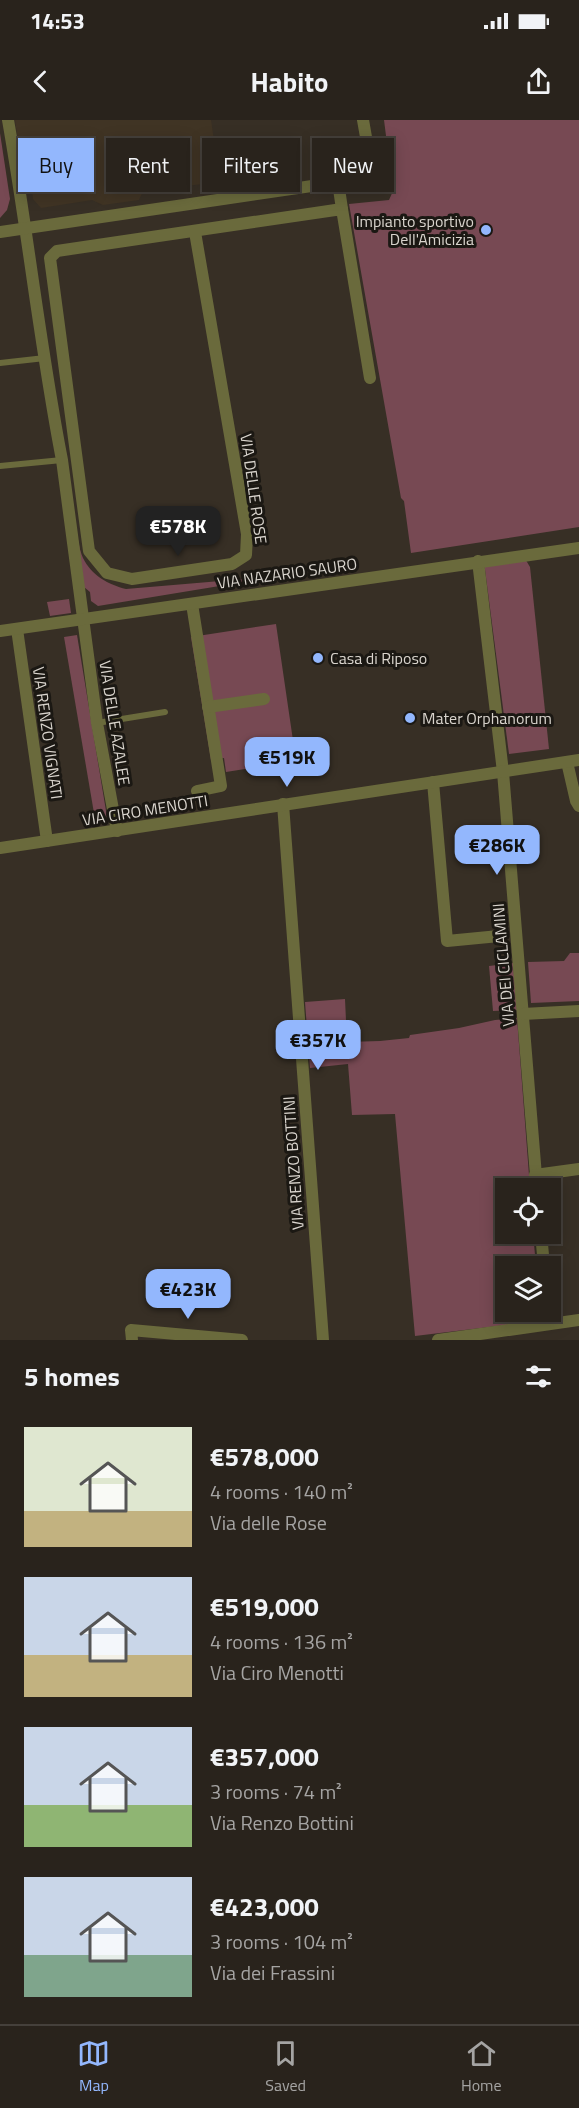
<!DOCTYPE html>
<meta charset="utf-8">
<style>
body{margin:0;font-family:"Titillium Web",sans-serif;background:#312b25;color:#f1f3f6;height:100vh;display:flex;flex-direction:column;font-size:22px;white-space:nowrap}
*{box-sizing:border-box;margin:0}
p{font-size:20px;color:#a5a4a3}
.icon{flex:none;width:33px;height:33px;fill:none;stroke:currentColor;stroke-width:2;stroke-linecap:round;stroke-linejoin:round}
.map{position:relative;height:1220px;overflow:hidden}
.sheet{display:flex;flex-direction:column;background:#29231c;flex:1}
.sheet>*{flex:none}
.top-card{position:absolute;left:18px;top:18px;width:543px;height:54px;display:flex;gap:12px}
.controls{position:absolute;left:495px;top:1058px;display:grid;gap:12px}
.controls a{display:grid;place-items:center;width:66px;height:66px;border-radius:0px;background:#29231c;box-shadow:0 3px 15px #0003,0 0 0 2px #45403b;font-size:30px}
.price{position:absolute;translate:-50% -51px;padding:0 14px;border-radius:12px;background:#93b7fd;color:#111;font-size:20px;line-height:39px;filter:drop-shadow(0 2px 3px #0008)}
.price::after{content:'';position:absolute;left:50%;top:36px;width:18px;height:14px;margin-left:-9px;background:inherit;clip-path:polygon(0 0,100% 0,50% 100%)}
.price.selected{background:#222;color:#fff}
ul{padding:0;list-style:none}
li{display:flex;align-items:center;gap:18px;height:150px;padding:0 24px}
li span{display:grid;place-items:center;flex:none;width:168px;height:120px;border-radius:0px;color:#555}
li>.icon{margin-inline-start:auto}
span .icon{width:72px;height:72px;fill:#fffc;stroke-width:1}
li b{font-size:26px}
h2{display:flex;justify-content:space-between;align-items:center;height:72px;padding:0 24px;font-size:26px}
.chip{padding:0 21px;border-radius:0px;background:#29231c;box-shadow:0 3px 15px #0003,0 0 0 2px #45403b;font-size:21px;line-height:54px}
.chip.selected{background:#93b7fd;color:#111}
.status{display:flex;justify-content:space-between;align-items:center;height:42px;padding:0 30px;background:#29231c;direction:ltr}
.status svg{height:16px;fill:currentColor}
header{display:flex;justify-content:space-between;align-items:center;height:78px;padding:0 24px;background:#29231c;font-size:27px;font-weight:700}
.menu{display:flex;justify-content:space-around;align-items:center;height:84px;border-top:2px solid #45403b;background:#29231c;font-size:16px;color:#a5a4a3}
.menu a{display:grid;justify-items:center;gap:3px}
.menu .selected{color:#93b7fd}
.map>svg:first-child{display:block}
.built{fill:#403424}
.green{fill:#774953}
.lines{fill:none;stroke-linecap:round;stroke-linejoin:round}
.lane{stroke:#6a6a3c;stroke-width:6}
.street{stroke:#6a6a3c;stroke-width:12}
.poi-dot{fill:#93b7fd;stroke:#1b1813;stroke-width:2}
.labels{text-anchor:middle;dominant-baseline:central;stroke-width:6;stroke-linejoin:round;paint-order:stroke}
.poi-label{font-size:16px;fill:#d9d4cd;stroke:#1b1813;text-anchor:start}
.street-label{font-size:16px;fill:#d9d4cd;stroke:#1b1813}
</style>
<div class="status"><b>14:53</b><svg viewBox="0 0 49 12"><path d="M0 12V9h3v3zM5 12V6h3v6zM10 12V3h3v9zM15 12V0h3v12zM26 1h20v11H26zM47 4h2v5h-2z"/></svg></div>
<header><svg class="icon" aria-label="back" viewBox="0 0 24 24"><path d="M15 5l-7 7 7 7"/></svg>Habito<svg class="icon" aria-label="share" viewBox="0 0 24 24"><path d="M12 15V3M7 8l5-5 5 5M5 13v7h14v-7"/></svg></header>
<div class="map">
<svg width="579" height="1220" viewBox="0 0 579 1220">
<rect width="100%" height="100%" fill="#372f25"/>
<!-- built -->
<path class="built" d="M 15,0 L 211,0 L 220,62 L 143,71 L 139,80 L 103,85 L 92,80 L 41,88 L 33,79 L 28,41 L 19,27 Z"/>
<!-- green -->
<g class="green">
<path d="M 384,0 L 579,0 L 579,407 L 411,433 L 404,381 L 401,378 L 349,84 L 389,80 L 393,71 Z"/>
<path d="M 0,13 L 10,79 L 7,90 L 0,98 Z"/>
<path d="M 76,409 C 78,418 79,429 83,438 C 91,455 109,465 126,469 L 280,456 L 98,486 L 91,481 L 90,472 L 84,467 Z"/>
<path d="M 524,437 L 530,447 L 549,629 L 509,634 L 484,442 Z"/>
<path d="M 69,479 L 71,493 L 50,496 L 47,482 Z"/>
<path d="M 276,504 L 296,641 L 226,652 L 224,638 L 211,640 L 191,517 Z"/>
<path d="M 77,515 L 107,697 L 95,699 L 64,517 Z"/>
<path d="M 570,833 L 579,833 L 579,881 L 531,883 L 528,842 L 564,841 Z"/>
<path d="M 513,843 L 517,890 L 493,891 L 489,846 Z"/>
<path d="M 345,879 L 347,922 L 380,921 L 409,918 L 410,915 L 459,908 L 495,900 L 517,898 L 530,1068 L 506,1068 L 506,1113 L 533,1113 L 536,1146 L 506,1146 L 506,1191 L 539,1191 L 540,1201 L 415,1216 L 395,994 L 352,995 L 348,944 L 310,948 L 305,882 Z"/>
</g>
<g class="lines">
<!-- lane -->
<g class="lane">
<path d="M 0,243 L 45,238"/>
<path d="M 0,346 L 62,340"/>
<path d="M 97,603 L 165,592"/>
</g>
<!-- street -->
<g class="street">
<path d="M 8,0 C 28,113 40,227 62,340 L 97,603 L 117,711"/>
<path d="M 338,62 L 342,89"/>
<path d="M 0,112 L 373,57 L 363,0"/>
<path d="M 195,112 L 247,414 L 246,435 L 232,444 L 132,459 L 107,453 L 89,431 L 50,138 L 57,131 L 342,89 L 370,258"/>
<path d="M 478,441 L 503,652 L 537,1068"/>
<path d="M 192,484 L 221,666 L 197,671"/>
<path d="M 17,509 L 47,721"/>
<path d="M 0,511 L 579,428"/>
<path d="M 208,587 L 264,579"/>
<path d="M 567,642 L 576,681 L 579,686"/>
<path d="M 433,662 L 447,821 L 499,816"/>
<path d="M 283,684 L 323,1220"/>
<path d="M 0,728 L 579,640"/>
<path d="M 523,894 L 579,891"/>
<path d="M 535,1055 L 579,1049"/>
<path d="M 541,1113 L 544,1146"/>
<path d="M 132,1220 L 131,1210 L 242,1220"/>
<path d="M 438,1220 L 579,1200"/>
</g>
</g>
<!-- markers -->
<g class="poi-dot">
<circle cx="486" cy="110" r="6"/>
<circle cx="318" cy="538" r="6"/>
<circle cx="410" cy="598" r="6"/>
</g>
<g class="labels">
<!-- poi labels -->
<g class="poi-label">
<text x="474" y="101" text-anchor="end">Impianto sportivo<tspan x="474" dy="18">Dell'Amicizia</tspan></text>
<text x="330" y="538">Casa di Riposo</text>
<text x="422" y="598">Mater Orphanorum</text>
</g>
<!-- street labels -->
<g class="street-label">
<text transform="translate(254 369) rotate(82)">VIA DELLE ROSE</text>
<text transform="translate(287 453) rotate(-8)">VIA NAZARIO SAURO</text>
<text transform="translate(115 603) rotate(81)">VIA DELLE AZALEE</text>
<text transform="translate(48 613) rotate(82)">VIA RENZO VIGNATI</text>
<text transform="translate(145 690) rotate(-9)">VIA CIRO MENOTTI</text>
<text transform="translate(503 845) rotate(-95)">VIA DEI CICLAMINI</text>
<text transform="translate(293 1043) rotate(-94)">VIA RENZO BOTTINI</text>
</g>
</g>
</svg>
<div class="controls">
<a><svg class="icon" aria-label="locate" viewBox="0 0 24 24"><circle cx="12" cy="12" r="6"/><path d="M12 2v4M12 18v4M2 12h4M18 12h4"/></svg></a>
<a><svg class="icon" aria-label="layers" viewBox="0 0 24 24"><path d="M12 4l9 5-9 5-9-5zM3 14l9 5 9-5"/></svg></a>
</div>
<b class="price selected" style="left:178px;top:437px">€578K</b>
<b class="price" style="left:287px;top:668px">€519K</b>
<b class="price" style="left:497px;top:756px">€286K</b>
<b class="price" style="left:318px;top:951px">€357K</b>
<b class="price" style="left:188px;top:1200px">€423K</b>
<div class="top-card">
<a class="chip selected">Buy</a>
<a class="chip">Rent</a>
<a class="chip">Filters</a>
<a class="chip">New</a>
</div>
</div>
<section class="sheet">
<h2>5 homes<svg class="icon" aria-label="filters" viewBox="0 0 24 24"><path d="M4 7h16M4 17h16"/><circle cx="9" cy="7" r="2"/><circle cx="15" cy="17" r="2"/></svg></h2>
<ul>
<li><span style="background:linear-gradient(#dfe7d0 70%,#c2b280 0)"><svg class="icon" aria-label="home" viewBox="0 0 24 24"><path d="M3 11l9-7 9 7M6 9v11h12V9"/></svg></span><div><b>€578,000</b><p>4 rooms · 140 m²</p><p>Via delle Rose</p></div></li>
<li><span style="background:linear-gradient(#c9d6e8 65%,#c2b280 0)"><svg class="icon" aria-label="home" viewBox="0 0 24 24"><path d="M3 11l9-7 9 7M6 9v11h12V9"/></svg></span><div><b>€519,000</b><p>4 rooms · 136 m²</p><p>Via Ciro Menotti</p></div></li>
<li><span style="background:linear-gradient(#c9d6e8 65%,#8fb573 0)"><svg class="icon" aria-label="home" viewBox="0 0 24 24"><path d="M3 11l9-7 9 7M6 9v11h12V9"/></svg></span><div><b>€357,000</b><p>3 rooms · 74 m²</p><p>Via Renzo Bottini</p></div></li>
<li><span style="background:linear-gradient(#c9d6e8 65%,#7fa58c 0)"><svg class="icon" aria-label="home" viewBox="0 0 24 24"><path d="M3 11l9-7 9 7M6 9v11h12V9"/></svg></span><div><b>€423,000</b><p>3 rooms · 104 m²</p><p>Via dei Frassini</p></div></li>
</ul>
</section>
<nav class="menu">
<a class="selected"><svg class="icon" aria-label="map" viewBox="0 0 24 24"><path d="M3 6l6-2 6 2 6-2v14l-6 2-6-2-6 2zM9 4v14M15 6v14"/></svg>Map</a>
<a><svg class="icon" aria-label="saved" viewBox="0 0 24 24"><path d="M7 4h10v16l-5-4-5 4z"/></svg>Saved</a>
<a><svg class="icon" aria-label="home" viewBox="0 0 24 24"><path d="M3 11l9-7 9 7M6 9v11h12V9"/></svg>Home</a>
</nav>
